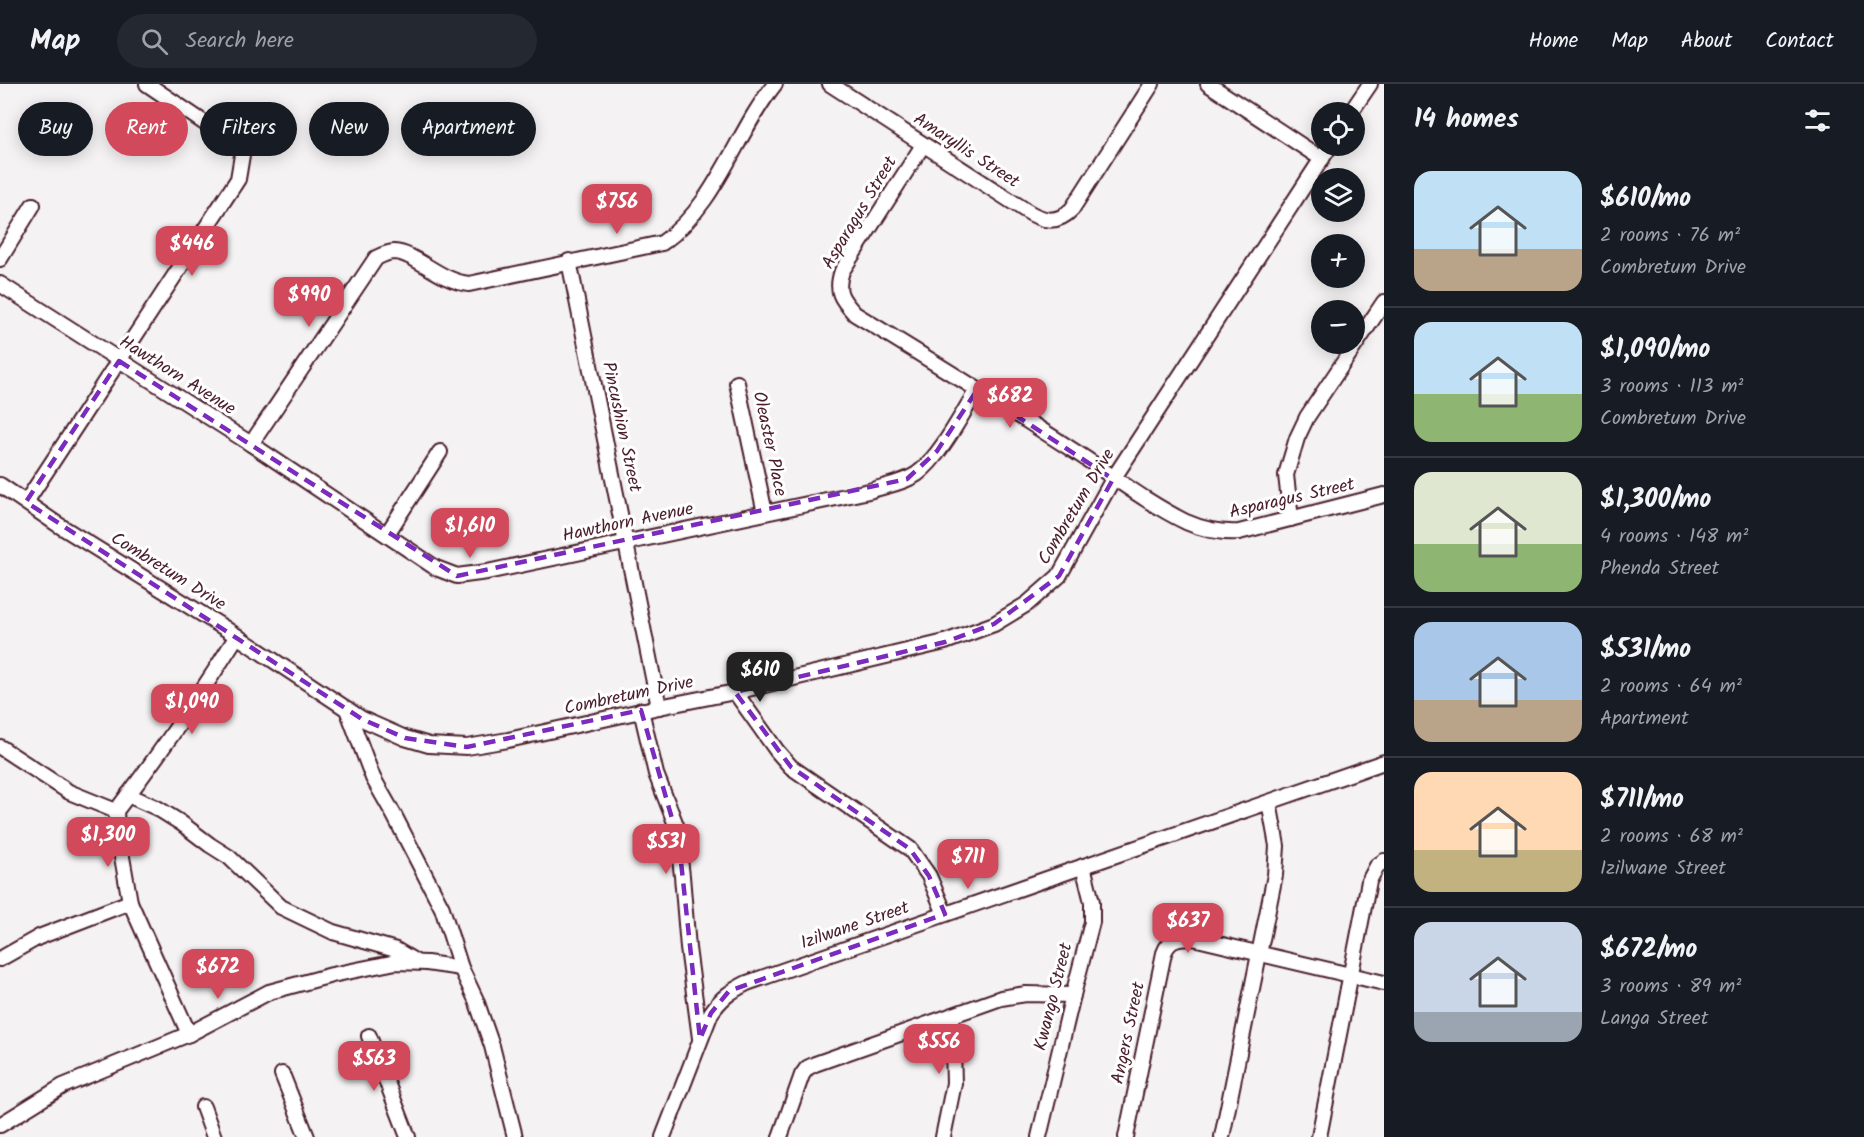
<!DOCTYPE html>
<meta charset="utf-8">
<style>
body{margin:0;font-family:Kalam,sans-serif;background:#242831;color:#f1f3f6;height:100vh;display:flex;flex-direction:column;font-size:22px;white-space:nowrap}
*{box-sizing:border-box;margin:0}
p{font-size:20px;color:#9ea1a6}
.icon{flex:none;width:33px;height:33px;fill:none;stroke:currentColor;stroke-width:2;stroke-linecap:round;stroke-linejoin:round}
.map{position:relative;flex:1;overflow:hidden}
.sheet{display:flex;flex-direction:column;background:#171b24;width:480px}
.sheet>*{flex:none}
.top-card{position:absolute;left:18px;top:18px;width:570px;height:54px;display:flex;gap:12px}
.controls{position:absolute;left:1311px;top:18px;display:grid;gap:12px}
.controls a{display:grid;place-items:center;width:54px;height:54px;border-radius:50%;background:#171b24;box-shadow:0 3px 15px #0003;font-size:30px}
.price{position:absolute;translate:-50% -51px;padding:0 14px;border-radius:12px;background:#d1495b;color:#fff;font-size:20px;line-height:39px;filter:drop-shadow(0 2px 3px #0008)}
.price::after{content:'';position:absolute;left:50%;top:36px;width:18px;height:14px;margin-left:-9px;background:inherit;clip-path:polygon(0 0,100% 0,50% 100%)}
.price.selected{background:#222;color:#fff}
ul{padding:0;list-style:none}
li{display:flex;align-items:center;gap:18px;height:150px;padding:0 30px}
li+li{border-top:2px solid #363941}
li span{display:grid;place-items:center;flex:none;width:168px;height:120px;border-radius:18px;color:#555}
li>.icon{margin-inline-start:auto}
span .icon{width:72px;height:72px;fill:#fffc;stroke-width:1}
li b{font-size:26px}
h2{display:flex;justify-content:space-between;align-items:center;height:72px;padding:0 30px;font-size:26px}
.tag{padding:0 21px;border-radius:27px;background:#171b24;box-shadow:0 3px 15px #0003;font-size:21px;line-height:54px}
.tag.selected{background:#d1495b;color:#fff}
header{display:flex;align-items:center;gap:36px;box-sizing:border-box;height:84px;padding:0 30px;background:#171b24;border-bottom:2px solid #363941}
header strong{font-size:28px}
nav{display:flex;gap:33px;margin-inline-start:auto;font-size:21px}
.search{width:420px;height:54px;background:#242831;display:flex;align-items:center;gap:15px;box-sizing:border-box;padding:0 21px;border-radius:33px;color:#9ea1a6;font-size:22px}
main{display:flex;flex:1;min-height:0}
.map>svg:first-child{display:block}
.lines{fill:none;stroke-linecap:round;stroke-linejoin:round}
.minor-casing{stroke:#4a1f2b;stroke-width:18}
.minor{stroke:#fff;stroke-width:14}
.marked{fill:none;stroke:#7b2cbf;stroke-width:4.5;stroke-dasharray:12 8;stroke-linejoin:round}
.labels{text-anchor:middle;dominant-baseline:central;stroke-width:6;stroke-linejoin:round;paint-order:stroke}
.street-label{font-size:18px;fill:#4a1f2b;stroke:#fff}
</style>
<header>
<strong>Map</strong>
<div class="search"><svg class="icon" aria-label="search" viewBox="0 0 24 24"><circle cx="10" cy="10" r="6"/><path d="M15 15l6 6"/></svg>Search here</div>
<nav><a>Home</a><a>Map</a><a>About</a><a>Contact</a></nav>
</header>
<main>
<div class="map">
<svg width="1384" height="1053" viewBox="0 0 1384 1053">
<rect width="100%" height="100%" fill="#f4f2f2"/>
<filter id="ink" filterUnits="userSpaceOnUse"><feTurbulence type="fractalNoise" baseFrequency=".0167" numOctaves="2"/><feDisplacementMap in="SourceGraphic" scale="12" xChannelSelector="R" yChannelSelector="G"/><feConvolveMatrix kernelMatrix="1 2 1 2 8 2 1 2 1" color-interpolation-filters="sRGB"/></filter>
<g filter="url(#ink)">
<g class="lines">
<!-- minor casing -->
<g class="minor-casing">
<g id="minor">
<path d="M 830,0 L 1025,126 C 1042,137 1057,141 1072,125 L 1152,0"/>
<path d="M 1208,0 L 1322,75"/>
<path d="M 1351,28 L 1370,0"/>
<path d="M 923,61 L 842,187 C 835,207 841,215 855,230 C 927,274 1000,319 1071,365 C 1109,389 1145,418 1186,438 C 1204,446 1220,449 1239,448 L 1384,411"/>
<path d="M 0,175 L 33,121"/>
<path d="M 569,177 L 659,623"/>
<path d="M 0,200 L 251,360 L 436,484 L 457,492 L 487,488 L 869,407 C 884,402 904,399 917,390 C 940,373 962,330 977,306"/>
<path d="M 737,299 L 765,429"/>
<path d="M 251,360 L 376,174 C 382,171 388,168 394,168 C 416,169 439,197 469,200 L 662,159 C 717,121 735,50 775,0"/>
<path d="M 0,401 L 57,440 L 226,545 L 362,635 L 405,654 L 429,661 L 467,663 L 508,656 L 659,623 L 735,608 L 945,558 L 994,540 L 1027,520 L 1059,492 L 1113,395 L 1330,62"/>
<path d="M 26,418 L 238,95 L 243,65 L 147,0"/>
<path d="M 1291,435 L 1286,391 L 1297,354 L 1307,333 L 1384,218"/>
<path d="M 387,450 L 440,368"/>
<path d="M 735,608 L 777,667 L 791,683 L 910,765 L 929,792 L 945,830"/>
<path d="M 347,625 L 373,694 L 394,731 L 442,824 L 461,884 L 476,916 L 492,962 L 515,1053"/>
<path d="M 641,626 L 656,690 L 676,741 L 682,792 L 688,864 L 700,954"/>
<path d="M 0,663 L 69,708 L 116,727"/>
<path d="M 128,711 L 157,724 L 181,739 L 210,761 L 229,773 L 281,823 L 333,848 L 396,866 L 416,878"/>
<path d="M 0,875 L 39,853 L 130,818"/>
<path d="M 189,950 L 130,818 L 117,745 L 116,727 C 159,671 199,613 237,552"/>
<path d="M 369,952 L 408,1053"/>
<path d="M 282,990 L 307,1053"/>
<path d="M 203,1023 L 214,1053"/>
<path d="M 0,1041 L 63,1002 L 189,950 L 269,908 L 332,891 L 396,878 L 427,879 L 461,884"/>
<path d="M 663,1053 L 711,929 C 721,914 731,907 747,899 L 1384,678"/>
<path d="M 780,1053 L 802,991 L 807,984 L 815,980 L 1001,914 L 1026,910 L 1073,911"/>
<path d="M 943,1053 L 954,999 L 952,931"/>
<path d="M 1039,1053 L 1073,911 L 1092,838 L 1092,818 L 1083,782"/>
<path d="M 1126,1053 L 1164,869 C 1169,855 1179,854 1193,854 L 1384,899"/>
<path d="M 1222,1053 L 1275,791 L 1277,762 L 1269,718"/>
<path d="M 1319,1053 L 1369,797 L 1377,782 L 1384,777"/>
</g>
</g>
<!-- minor -->
<use href="#minor" class="minor"/>
</g>
</g>
<!-- marked area -->
<path class="marked" d="M 119,277 L 457,492 L 907,395 L 937,367 L 977,306 L 1113,395 L 1059,492 L 994,540 L 945,558 L 735,608 L 791,683 L 910,765 L 929,792 L 945,830 L 729,907 L 711,929 L 700,955 L 679,759 L 641,626 L 467,663 L 405,654 L 362,635 L 26,418 Z"/>
<g class="labels">
<!-- street labels -->
<g class="street-label">
<text transform="translate(966 67) rotate(33)">Amaryllis Street</text>
<text transform="translate(860 129) rotate(-59)">Asparagus Street</text>
<text transform="translate(177 292) rotate(32)">Hawthorn Avenue</text>
<text transform="translate(621 343) rotate(78)">Pincushion Street</text>
<text transform="translate(769 360) rotate(78)">Oleaster Place</text>
<text transform="translate(1292 415) rotate(-13)">Asparagus Street</text>
<text transform="translate(1077 423) rotate(-59)">Combretum Drive</text>
<text transform="translate(628 439) rotate(-12)">Hawthorn Avenue</text>
<text transform="translate(168 488) rotate(32)">Combretum Drive</text>
<text transform="translate(629 612) rotate(-12)">Combretum Drive</text>
<text transform="translate(855 842) rotate(-19)">Izilwane Street</text>
<text transform="translate(1054 913) rotate(-76)">Kwango Street</text>
<text transform="translate(1129 949) rotate(-78)">Angers Street</text>
</g>
</g>
</svg>
<div class="controls">
<a><svg class="icon" aria-label="locate" viewBox="0 0 24 24"><circle cx="12" cy="12" r="6"/><path d="M12 2v4M12 18v4M2 12h4M18 12h4"/></svg></a>
<a><svg class="icon" aria-label="layers" viewBox="0 0 24 24"><path d="M12 4l9 5-9 5-9-5zM3 14l9 5 9-5"/></svg></a>
<a>+</a>
<a>−</a>
</div>
<b class="price" style="left:617px;top:151px">$756</b>
<b class="price" style="left:192px;top:193px">$446</b>
<b class="price" style="left:309px;top:244px">$990</b>
<b class="price" style="left:1010px;top:345px">$682</b>
<b class="price" style="left:470px;top:475px">$1,610</b>
<b class="price selected" style="left:760px;top:619px">$610</b>
<b class="price" style="left:192px;top:651px">$1,090</b>
<b class="price" style="left:108px;top:784px">$1,300</b>
<b class="price" style="left:666px;top:791px">$531</b>
<b class="price" style="left:968px;top:806px">$711</b>
<b class="price" style="left:1188px;top:870px">$637</b>
<b class="price" style="left:218px;top:916px">$672</b>
<b class="price" style="left:939px;top:991px">$556</b>
<b class="price" style="left:374px;top:1008px">$563</b>
<div class="top-card">
<a class="tag">Buy</a>
<a class="tag selected">Rent</a>
<a class="tag">Filters</a>
<a class="tag">New</a>
<a class="tag">Apartment</a>
</div>
</div>
<section class="sheet">
<h2>14 homes<svg class="icon" aria-label="filters" viewBox="0 0 24 24"><path d="M4 7h16M4 17h16"/><circle cx="9" cy="7" r="2"/><circle cx="15" cy="17" r="2"/></svg></h2>
<ul>
<li><span style="background:linear-gradient(#bfe0f5 65%,#b9a48a 0)"><svg class="icon" aria-label="home" viewBox="0 0 24 24"><path d="M3 11l9-7 9 7M6 9v11h12V9"/></svg></span><div><b>$610/mo</b><p>2 rooms · 76 m²</p><p>Combretum Drive</p></div></li>
<li><span style="background:linear-gradient(#bfe0f5 60%,#8fb573 0)"><svg class="icon" aria-label="home" viewBox="0 0 24 24"><path d="M3 11l9-7 9 7M6 9v11h12V9"/></svg></span><div><b>$1,090/mo</b><p>3 rooms · 113 m²</p><p>Combretum Drive</p></div></li>
<li><span style="background:linear-gradient(#dfe7d0 60%,#8fb573 0)"><svg class="icon" aria-label="home" viewBox="0 0 24 24"><path d="M3 11l9-7 9 7M6 9v11h12V9"/></svg></span><div><b>$1,300/mo</b><p>4 rooms · 148 m²</p><p>Phenda Street</p></div></li>
<li><span style="background:linear-gradient(#a9c7e8 65%,#b9a48a 0)"><svg class="icon" aria-label="home" viewBox="0 0 24 24"><path d="M3 11l9-7 9 7M6 9v11h12V9"/></svg></span><div><b>$531/mo</b><p>2 rooms · 64 m²</p><p>Apartment</p></div></li>
<li><span style="background:linear-gradient(#ffd9b3 65%,#c2b280 0)"><svg class="icon" aria-label="home" viewBox="0 0 24 24"><path d="M3 11l9-7 9 7M6 9v11h12V9"/></svg></span><div><b>$711/mo</b><p>2 rooms · 68 m²</p><p>Izilwane Street</p></div></li>
<li><span style="background:linear-gradient(#c9d6e8 75%,#9aa5b1 0)"><svg class="icon" aria-label="home" viewBox="0 0 24 24"><path d="M3 11l9-7 9 7M6 9v11h12V9"/></svg></span><div><b>$672/mo</b><p>3 rooms · 89 m²</p><p>Langa Street</p></div></li>
</ul>
</section>
</main>
